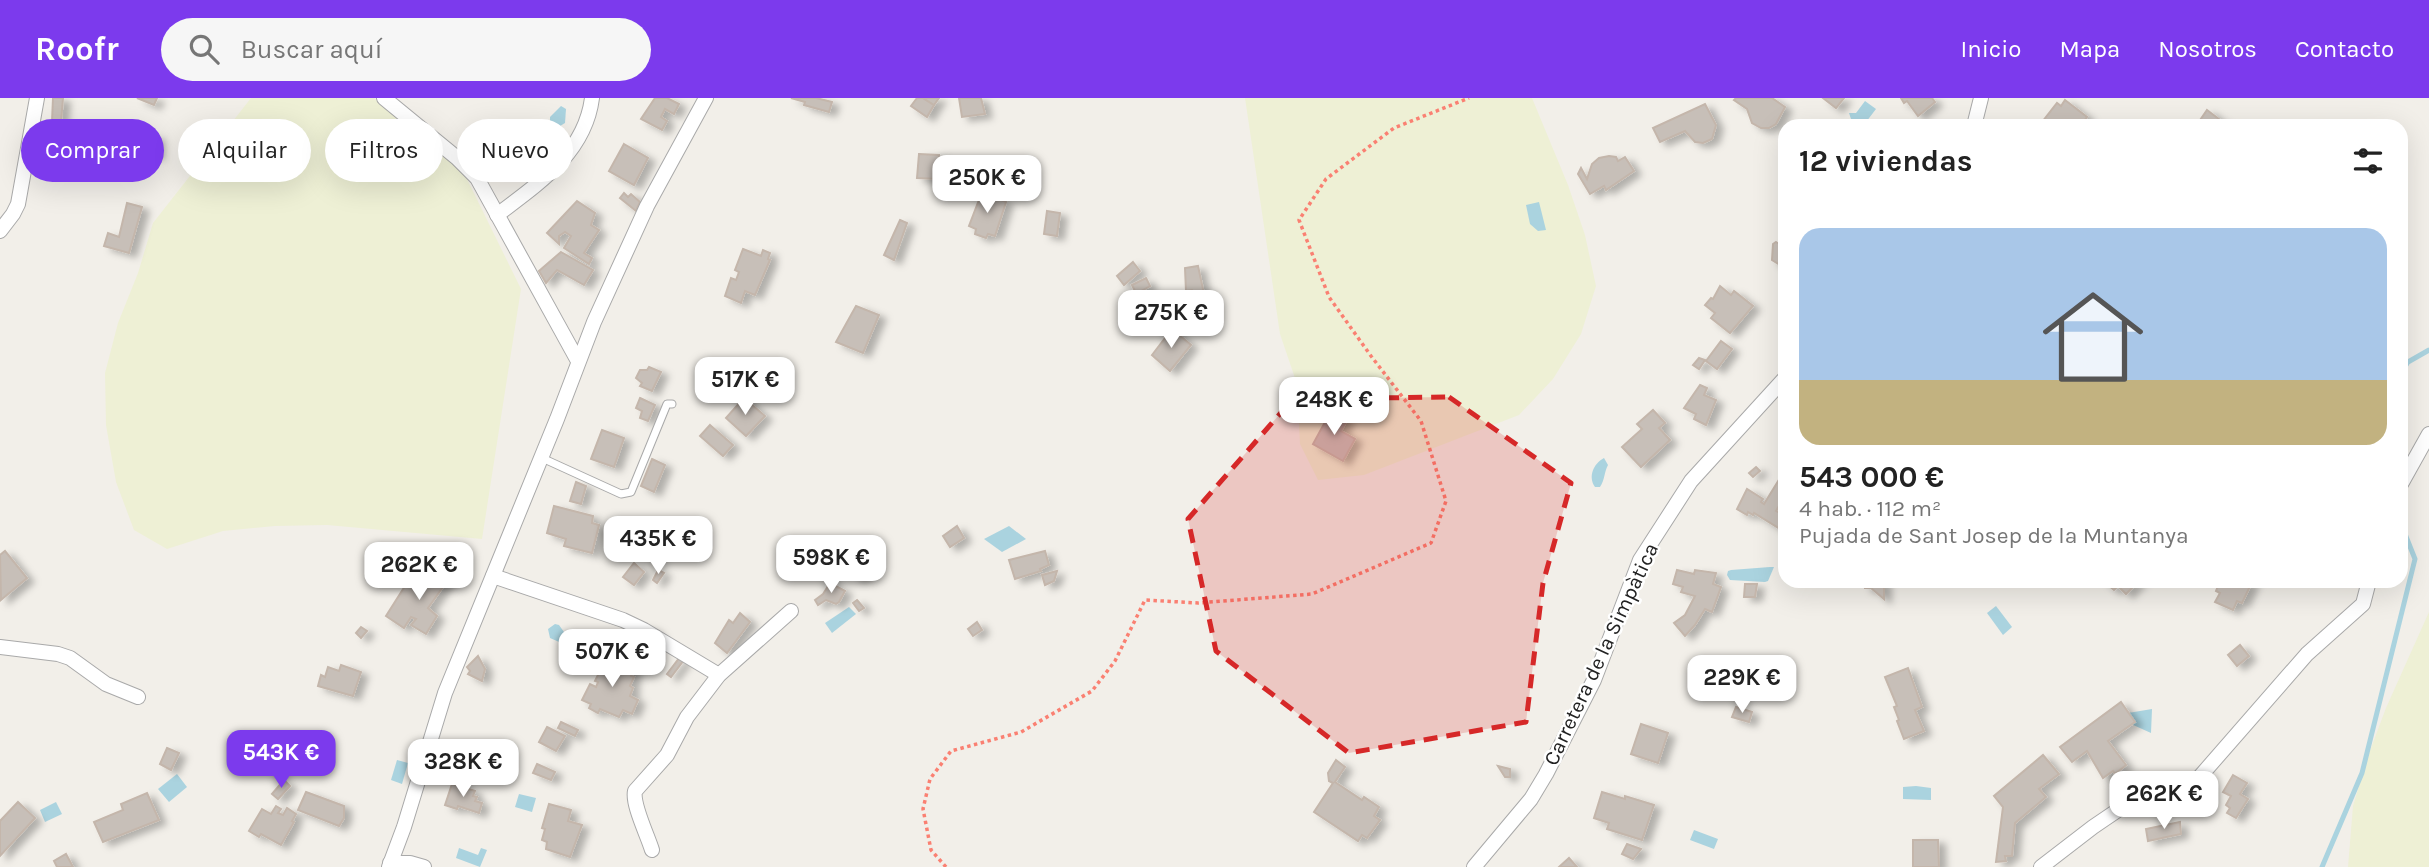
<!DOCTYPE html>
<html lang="es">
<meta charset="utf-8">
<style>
body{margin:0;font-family:Karla,sans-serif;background:#f6f6f6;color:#222;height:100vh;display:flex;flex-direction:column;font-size:26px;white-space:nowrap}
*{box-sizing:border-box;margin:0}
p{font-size:23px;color:#767676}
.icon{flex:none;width:38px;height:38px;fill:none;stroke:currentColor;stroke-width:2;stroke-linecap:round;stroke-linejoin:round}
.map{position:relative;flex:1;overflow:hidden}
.details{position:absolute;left:1778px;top:21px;width:630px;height:469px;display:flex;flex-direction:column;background:#fff;border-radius:21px;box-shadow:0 7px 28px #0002}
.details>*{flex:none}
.hud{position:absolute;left:21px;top:21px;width:665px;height:63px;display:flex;gap:14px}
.price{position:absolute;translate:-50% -60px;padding:0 16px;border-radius:14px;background:#fff;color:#222;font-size:23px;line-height:46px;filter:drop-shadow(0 2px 4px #0008)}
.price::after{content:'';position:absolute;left:50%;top:42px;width:21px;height:16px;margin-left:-10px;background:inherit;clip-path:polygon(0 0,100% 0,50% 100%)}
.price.current{background:#7c3aed;color:#fff}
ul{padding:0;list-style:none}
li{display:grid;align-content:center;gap:14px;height:371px;padding:0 21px}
li span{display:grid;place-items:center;height:217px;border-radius:21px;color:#555}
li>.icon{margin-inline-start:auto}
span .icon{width:126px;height:126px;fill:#fffc;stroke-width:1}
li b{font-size:30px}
h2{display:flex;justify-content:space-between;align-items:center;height:84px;padding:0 21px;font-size:30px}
.tag{padding:0 24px;border-radius:32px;background:#fff;box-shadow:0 7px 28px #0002;font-size:24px;line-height:63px}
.tag.current{background:#7c3aed;color:#fff}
header{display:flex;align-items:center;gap:42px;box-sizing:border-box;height:98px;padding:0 35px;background:#7c3aed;color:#fff}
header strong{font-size:33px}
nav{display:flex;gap:38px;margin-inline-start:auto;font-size:24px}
.search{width:490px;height:63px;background:#f6f6f6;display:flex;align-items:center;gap:18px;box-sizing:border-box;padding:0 24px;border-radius:38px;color:#767676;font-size:26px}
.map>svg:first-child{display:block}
.farmland{fill:#eef0d5}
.water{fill:#aad3df}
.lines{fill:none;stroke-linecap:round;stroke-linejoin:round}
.stream{stroke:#aad3df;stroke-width:5}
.building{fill:#c7bfb8;stroke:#c4b6ab;stroke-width:2;filter:url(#shadow)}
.service-casing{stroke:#a9a9a9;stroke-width:9}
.minor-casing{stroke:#a9a9a9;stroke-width:16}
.path{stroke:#fa8072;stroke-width:3.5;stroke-dasharray:3.5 3.5;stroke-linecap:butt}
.service{stroke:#fff;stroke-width:7}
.minor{stroke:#fff;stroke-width:14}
.marked{fill:#d62828;fill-opacity:0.2;stroke:#d62828;stroke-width:5;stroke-dasharray:14 9;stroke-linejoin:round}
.labels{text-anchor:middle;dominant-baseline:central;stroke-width:5;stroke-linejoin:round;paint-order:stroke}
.street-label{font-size:21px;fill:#222;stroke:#fff}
</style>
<header>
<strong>Roofr</strong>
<div class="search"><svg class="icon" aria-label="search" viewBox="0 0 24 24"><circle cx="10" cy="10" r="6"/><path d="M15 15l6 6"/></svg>Buscar aquí</div>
<nav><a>Inicio</a><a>Mapa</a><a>Nosotros</a><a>Contacto</a></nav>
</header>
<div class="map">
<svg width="2429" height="769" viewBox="0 0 2429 769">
<defs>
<filter id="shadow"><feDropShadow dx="7" dy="4" stdDeviation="3.5" flood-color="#0004"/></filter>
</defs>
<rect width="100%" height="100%" fill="#f2efe9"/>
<!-- farmland -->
<g class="farmland">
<path d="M 251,0 L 374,0 L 464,75 L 521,191 L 482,441 L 327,427 L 275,428 L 223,433 L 167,451 L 134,432 L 116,384 L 106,327 L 105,275 L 118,225 L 138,175 L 153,125 Z"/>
<path d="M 1245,0 L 1532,0 L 1568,87 L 1585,137 L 1596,188 L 1581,236 L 1553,281 L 1519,317 L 1364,377 L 1318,382 L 1300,346 L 1297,286 L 1280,236 Z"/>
<path d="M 2429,514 L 2429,769 L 2348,769 L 2353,708 L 2368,658 L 2386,610 Z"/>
</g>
<!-- water -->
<g class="water">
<path d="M 1865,3 L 1876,11 L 1863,28 L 1853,28 L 1849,25 L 1851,21 L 1849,15 L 1856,15 Z"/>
<path d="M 561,8 L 566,11 L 565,25 L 550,34 L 550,19 Z"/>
<path d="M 65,59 L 102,67 L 98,82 L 62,75 Z"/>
<path d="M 1539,104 L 1546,132 L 1538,133 L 1530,126 L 1526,107 Z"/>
<path d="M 1152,200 L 1166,221 L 1157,226 L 1144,206 Z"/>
<path d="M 1604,360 L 1608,367 C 1604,374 1605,382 1600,389 L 1595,389 C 1588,379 1593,366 1604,360 Z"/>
<path d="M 1009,428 L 1026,441 L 1002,454 L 984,441 Z"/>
<path d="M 1770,469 L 1774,469 L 1768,483 L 1765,484 L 1730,482 L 1727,477 L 1728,473 L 1731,472 Z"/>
<path d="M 1996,508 L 2012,529 L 2003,537 L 1987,515 Z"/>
<path d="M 849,509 L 856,516 L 832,535 L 825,525 Z"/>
<path d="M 555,526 L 559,527 L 564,534 L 570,536 L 573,533 L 579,536 L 573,550 L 550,540 L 548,531 Z"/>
<path d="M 2152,611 L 2151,635 L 2131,626 L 2135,623 L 2128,615 Z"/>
<path d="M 397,662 L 408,665 L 402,686 L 391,682 Z"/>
<path d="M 177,676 L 187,689 L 169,704 L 158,691 Z"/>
<path d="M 1916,688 L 1931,690 L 1931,702 L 1903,701 L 1903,689 Z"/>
<path d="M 519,696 L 536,700 L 532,714 L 515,709 Z"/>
<path d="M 56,704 L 62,716 L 45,724 L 40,712 Z"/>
<path d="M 1694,732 L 1718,741 L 1714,751 L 1690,742 Z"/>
<path d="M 459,750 L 478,757 L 481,750 L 487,752 L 480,769 L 456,760 Z"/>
</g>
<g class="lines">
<!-- stream -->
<g class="stream">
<path d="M 2401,275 L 2408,264 L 2429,252"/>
<path d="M 2322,769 L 2362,675 L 2415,461 L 2401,426"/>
</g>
</g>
<!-- building -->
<g class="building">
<path d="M 53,0 L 63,0 L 61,24 L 52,24 Z"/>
<path d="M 137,0 L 157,0 L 154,7 Z"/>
<path d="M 655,0 L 667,0 L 679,6 L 674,16 L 665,11 L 661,19 L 667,23 L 662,32 L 641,21 Z"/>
<path d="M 791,0 L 816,0 L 832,4 L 829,14 L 804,7 L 805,4 Z"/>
<path d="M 917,0 L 923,0 L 934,7 L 927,19 L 911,8 Z"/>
<path d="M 923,0 L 939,0 L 934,7 Z"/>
<path d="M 959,0 L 981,0 L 985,16 L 962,19 Z"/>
<path d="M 1736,0 L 1772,0 L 1785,9 L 1776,26 L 1769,30 L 1761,30 L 1752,25 L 1747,11 L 1734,2 Z"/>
<path d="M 1823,0 L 1844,0 L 1836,10 Z"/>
<path d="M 1901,0 L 1932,0 L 1935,4 L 1918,18 L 1907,3 L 1904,5 Z"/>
<path d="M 2065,2 L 2087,19 L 2080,28 L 2039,28 L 2057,5 L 2061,8 Z"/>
<path d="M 1705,6 L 1716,27 L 1712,41 L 1703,45 L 1695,44 L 1685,33 L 1660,44 L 1653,30 Z"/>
<path d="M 2207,12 L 2228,28 L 2196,28 Z"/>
<path d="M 135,38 L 157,38 L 157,57 L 135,56 Z"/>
<path d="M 624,46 L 648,60 L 634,87 L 609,73 Z"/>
<path d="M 919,56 L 939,57 L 938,81 L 917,80 Z"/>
<path d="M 1609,58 L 1616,59 L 1618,63 L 1625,59 L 1634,73 L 1606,92 L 1604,88 L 1590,96 L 1578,76 L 1581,70 L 1587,81 L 1592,66 L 1599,60 Z"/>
<path d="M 982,94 L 1006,104 L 995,138 L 988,136 L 986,140 L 975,136 L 976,131 L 969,128 Z"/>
<path d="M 624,95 L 628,99 L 631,96 L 640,104 L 636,113 L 620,100 Z"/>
<path d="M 577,103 L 595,115 L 591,127 L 599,132 L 584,155 L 592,160 L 589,166 L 564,150 L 571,138 L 565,134 L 559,138 L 559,146 L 547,135 Z"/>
<path d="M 127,105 L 142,109 L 129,155 L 104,148 L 108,135 L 119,139 Z"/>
<path d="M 1047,113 L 1060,115 L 1057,138 L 1044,136 Z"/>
<path d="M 900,122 L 907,125 L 894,162 L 884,157 Z"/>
<path d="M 1776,144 L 1785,150 L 1785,170 L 1772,162 L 1773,146 Z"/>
<path d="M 743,151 L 761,158 L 763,152 L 770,155 L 768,161 L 770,162 L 755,197 L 745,193 L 741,205 L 725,198 L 731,180 L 736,182 L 739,174 L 735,172 Z"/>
<path d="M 561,154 L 593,172 L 584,187 L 557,172 L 546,185 L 539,173 Z"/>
<path d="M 1133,164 L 1140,173 L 1124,187 L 1117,178 Z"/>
<path d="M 1198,168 L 1204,196 L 1197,198 L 1192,192 L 1186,193 L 1185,170 Z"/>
<path d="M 1146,180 L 1150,188 L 1136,196 L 1142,204 L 1135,208 L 1128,198 L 1135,193 L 1132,187 Z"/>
<path d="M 1720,188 L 1731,197 L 1734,193 L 1753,208 L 1730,235 L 1711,220 L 1715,215 L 1705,207 L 1711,200 L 1713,201 Z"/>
<path d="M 856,208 L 879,217 L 863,255 L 836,244 Z"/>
<path d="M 1172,231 L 1191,247 L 1170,273 L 1152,257 Z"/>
<path d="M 1721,243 L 1732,251 L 1717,271 L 1706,263 Z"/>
<path d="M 1699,260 L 1705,262 L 1699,271 L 1693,267 Z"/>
<path d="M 649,269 L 661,274 L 652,293 L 640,288 L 642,285 L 636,280 L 640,272 L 647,272 Z"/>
<path d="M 1700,287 L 1707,290 L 1704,297 L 1716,302 L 1706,327 L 1694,321 L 1696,316 L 1684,310 Z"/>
<path d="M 640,300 L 655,307 L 648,323 L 640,320 L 642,313 L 636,310 Z"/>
<path d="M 744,300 L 765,318 L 746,338 L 726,320 Z"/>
<path d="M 1653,312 L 1665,325 L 1659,330 L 1670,342 L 1641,369 L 1622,349 L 1642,331 L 1637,326 Z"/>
<path d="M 1331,313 L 1347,322 L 1341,333 L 1355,341 L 1343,363 L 1313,346 Z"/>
<path d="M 710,327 L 733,347 L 723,358 L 700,338 Z"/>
<path d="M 602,332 L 624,340 L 614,369 L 591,361 Z"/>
<path d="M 652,361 L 665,367 L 654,394 L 641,388 Z"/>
<path d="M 1756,369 L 1760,373 L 1753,379 L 1749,375 Z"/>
<path d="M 1785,372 L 1785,398 L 1776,413 L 1785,418 L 1785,434 L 1754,415 L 1753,417 L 1748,414 L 1747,417 L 1737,411 L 1747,391 L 1763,401 L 1761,404 L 1764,406 Z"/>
<path d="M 576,384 L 586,388 L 581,406 L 570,403 Z"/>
<path d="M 554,408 L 593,418 L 592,425 L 599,427 L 592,455 L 564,448 L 566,441 L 547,435 Z"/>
<path d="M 957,428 L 964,440 L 950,449 L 943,438 Z"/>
<path d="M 829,444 L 839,449 L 835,458 L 825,454 Z"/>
<path d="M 849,450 L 854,453 L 846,467 L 841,464 Z"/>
<path d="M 5,453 L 27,480 L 1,502 L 0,457 Z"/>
<path d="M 1045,453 L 1049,467 L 1040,471 L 1041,473 L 1015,481 L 1009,462 Z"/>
<path d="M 634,465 L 644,474 L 634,487 L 623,479 Z"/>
<path d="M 859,466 L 868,472 L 864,478 L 861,476 L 858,481 L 852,477 Z"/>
<path d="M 431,468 L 450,479 L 428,510 L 437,518 L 426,536 L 411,527 L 416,521 L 411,519 L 404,530 L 386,518 L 407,485 L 416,491 Z"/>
<path d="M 658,472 L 664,475 L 657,485 L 653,482 Z"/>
<path d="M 1677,472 L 1694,476 L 1695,472 L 1716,475 L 1713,486 L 1721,489 L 1712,514 L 1705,511 L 1695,527 L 1685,538 L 1674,525 L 1685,517 L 1695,498 L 1681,494 L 1683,489 L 1673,486 Z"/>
<path d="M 1057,473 L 1054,483 L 1045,487 L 1042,477 Z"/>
<path d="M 1865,483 L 1884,483 L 1884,501 L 1871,490 L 1865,490 Z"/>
<path d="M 2103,483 L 2139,483 L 2126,496 L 2118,488 L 2114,492 Z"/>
<path d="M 2220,483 L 2249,483 L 2252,484 L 2242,505 L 2237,503 L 2233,512 L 2215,504 L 2220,495 L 2216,493 Z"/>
<path d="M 830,485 L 845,493 L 839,504 L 836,506 L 826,502 L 818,507 L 815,502 L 823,496 Z"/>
<path d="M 1745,486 L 1757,486 L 1755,499 L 1744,499 Z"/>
<path d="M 857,502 L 864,510 L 859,513 L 853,505 Z"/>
<path d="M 740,515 L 750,524 L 727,555 L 715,545 L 729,522 L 733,525 Z"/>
<path d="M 977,524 L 982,532 L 973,538 L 968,531 Z"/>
<path d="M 361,529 L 367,533 L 361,540 L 356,535 Z"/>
<path d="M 2240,547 L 2249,558 L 2237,568 L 2228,557 Z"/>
<path d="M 478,558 L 485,571 L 482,583 L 468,576 L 470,573 L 467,569 Z"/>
<path d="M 614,559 L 635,569 L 631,578 L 634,579 L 630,588 L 633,590 L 630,598 L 638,602 L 632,616 L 623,612 L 619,619 L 600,611 L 598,615 L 589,610 L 591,606 L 582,602 L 590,586 L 596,589 L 598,584 L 595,583 L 599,575 L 596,573 L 600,563 L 610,568 Z"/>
<path d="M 680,559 L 684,562 L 671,579 L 667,576 Z"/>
<path d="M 341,567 L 361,574 L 353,598 L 318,588 L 321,577 L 325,579 L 328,569 L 339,573 Z"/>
<path d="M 1908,570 L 1922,609 L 1915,612 L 1924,633 L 1904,641 L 1897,623 L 1899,622 L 1894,609 L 1897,608 L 1885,579 Z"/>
<path d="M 2121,604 L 2135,624 L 2108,643 L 2126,667 L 2115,676 L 2113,673 L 2103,680 L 2087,653 L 2072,664 L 2060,649 Z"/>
<path d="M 1736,609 L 1752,614 L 1749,624 L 1732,619 Z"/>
<path d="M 561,624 L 578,632 L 575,638 L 558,630 Z"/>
<path d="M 1641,626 L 1668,635 L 1658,665 L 1631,656 Z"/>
<path d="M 547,629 L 565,638 L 556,653 L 539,644 Z"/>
<path d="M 167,650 L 179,655 L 171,672 L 160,666 Z"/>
<path d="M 2043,657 L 2059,676 L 2039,691 L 2046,699 L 2015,725 L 2012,758 L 2005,758 L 2006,763 L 1996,764 L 2003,709 L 1994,698 Z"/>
<path d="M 1336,662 L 1345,669 L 1335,684 L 1362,702 L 1364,699 L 1379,709 L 1374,718 L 1380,722 L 1367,740 L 1362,737 L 1358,743 L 1314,714 L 1333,685 L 1329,683 L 1328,675 Z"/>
<path d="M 537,666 L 555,674 L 551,682 L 533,675 Z"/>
<path d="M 1498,668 L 1510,671 L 1510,679 L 1505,679 Z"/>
<path d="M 2233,677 L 2247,685 L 2240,696 L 2248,701 L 2236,720 L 2227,715 L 2230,710 L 2226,707 L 2231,698 L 2223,694 Z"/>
<path d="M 284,682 L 290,688 L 278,701 L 272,696 Z"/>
<path d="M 452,686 L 475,693 L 473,698 L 477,699 L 475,703 L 482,705 L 479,715 L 458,708 L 457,711 L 445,707 Z"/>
<path d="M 306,694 L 344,708 L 344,720 L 339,728 L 298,712 Z"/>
<path d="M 1602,694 L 1625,701 L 1625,698 L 1654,707 L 1642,742 L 1607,731 L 1609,725 L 1594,720 Z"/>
<path d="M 147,695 L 159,722 L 103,744 L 94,724 L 123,712 L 121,706 Z"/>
<path d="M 18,704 L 35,720 L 0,758 L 0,723 Z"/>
<path d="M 549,706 L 571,712 L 568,723 L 582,727 L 570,759 L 546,751 L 547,744 L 542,742 L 545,731 L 542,730 Z"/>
<path d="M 276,708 L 281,711 L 278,715 L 283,717 L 287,710 L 296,716 L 292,723 L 294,724 L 281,747 L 261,736 L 259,739 L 249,733 L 262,711 L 271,716 Z"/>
<path d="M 2180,724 L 2181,736 L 2148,743 L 2146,731 Z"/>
<path d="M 1913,742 L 1938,742 L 1939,769 L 1913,769 Z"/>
<path d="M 1627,746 L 1641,751 L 1633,761 L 1622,756 Z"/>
<path d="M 66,756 L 73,769 L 57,769 L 54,763 Z"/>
<path d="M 1569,760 L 1577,769 L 1559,769 Z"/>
</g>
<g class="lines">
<!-- service casing -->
<g class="service-casing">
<path id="service" d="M 542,360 L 621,396 L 631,394 L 667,306 L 672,306"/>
</g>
<!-- minor casing -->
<g class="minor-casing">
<g id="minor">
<path d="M 384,0 L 457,60 L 477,80 L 578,263"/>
<path d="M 1974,28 L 1981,0"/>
<path d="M 497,117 C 538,86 585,55 592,0"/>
<path d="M 0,133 L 13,116 L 18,106 L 37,0"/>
<path d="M 2401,386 L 2429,336"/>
<path d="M 493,478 L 623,522 L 644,532 L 719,577"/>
<path d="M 0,549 L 58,556 L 70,560 L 106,586 L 138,599"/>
<path d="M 652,752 C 647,736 632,706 635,693 L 667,657 L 687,619 L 719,577 L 791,513"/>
<path d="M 390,765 L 410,765 L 424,769"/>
<path d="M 389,769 L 404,729 L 445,595 L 557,321 L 594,224 L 647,108 L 706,0"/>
<path d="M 1474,769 L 1531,701 L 1546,676 L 1594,582 L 1640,462 L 1691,383 L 1785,280"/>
<path d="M 2041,769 L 2093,729 L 2143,695 L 2197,682 L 2307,556 L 2363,506 L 2369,483"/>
</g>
</g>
<!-- path -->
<path class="path" d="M 946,769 L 931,752 L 923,711 L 930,681 L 951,653 L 1021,634 L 1092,593 L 1115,563 L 1145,502 L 1198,505 L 1312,496 L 1431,445 L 1446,403 L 1421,323 L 1371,258 L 1329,199 L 1299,122 L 1326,81 L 1394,30 L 1469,0"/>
<!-- service -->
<use href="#service" class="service"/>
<!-- minor -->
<use href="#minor" class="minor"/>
</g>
<!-- marked area -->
<path class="marked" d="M 1449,299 L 1571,385 L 1543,485 L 1526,624 L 1349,655 L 1216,553 L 1188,421 L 1293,301 Z"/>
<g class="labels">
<!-- street labels -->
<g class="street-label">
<text transform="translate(1601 556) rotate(-65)">Carretera de la Simpàtica</text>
</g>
</g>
</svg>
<b class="price" style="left:987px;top:117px">250K €</b>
<b class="price" style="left:1171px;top:252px">275K €</b>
<b class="price" style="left:745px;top:319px">517K €</b>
<b class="price" style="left:1334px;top:339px">248K €</b>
<b class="price" style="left:658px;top:478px">435K €</b>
<b class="price" style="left:831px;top:497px">598K €</b>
<b class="price" style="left:419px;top:504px">262K €</b>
<b class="price" style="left:612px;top:591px">507K €</b>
<b class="price" style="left:1742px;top:617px">229K €</b>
<b class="price current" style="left:281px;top:692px">543K €</b>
<b class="price" style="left:463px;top:701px">328K €</b>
<b class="price" style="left:2164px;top:733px">262K €</b>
<div class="hud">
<a class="tag current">Comprar</a>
<a class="tag">Alquilar</a>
<a class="tag">Filtros</a>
<a class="tag">Nuevo</a>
</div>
<section class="details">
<h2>12 viviendas<svg class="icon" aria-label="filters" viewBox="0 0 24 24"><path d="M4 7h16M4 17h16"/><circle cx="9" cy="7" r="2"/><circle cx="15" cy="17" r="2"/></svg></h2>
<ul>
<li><span style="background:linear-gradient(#a9c7e8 70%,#c2b280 0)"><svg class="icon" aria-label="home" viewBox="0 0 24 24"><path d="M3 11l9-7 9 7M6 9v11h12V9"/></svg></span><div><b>543 000 €</b><p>4 hab. · 112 m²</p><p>Pujada de Sant Josep de la Muntanya</p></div></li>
</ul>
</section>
</div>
